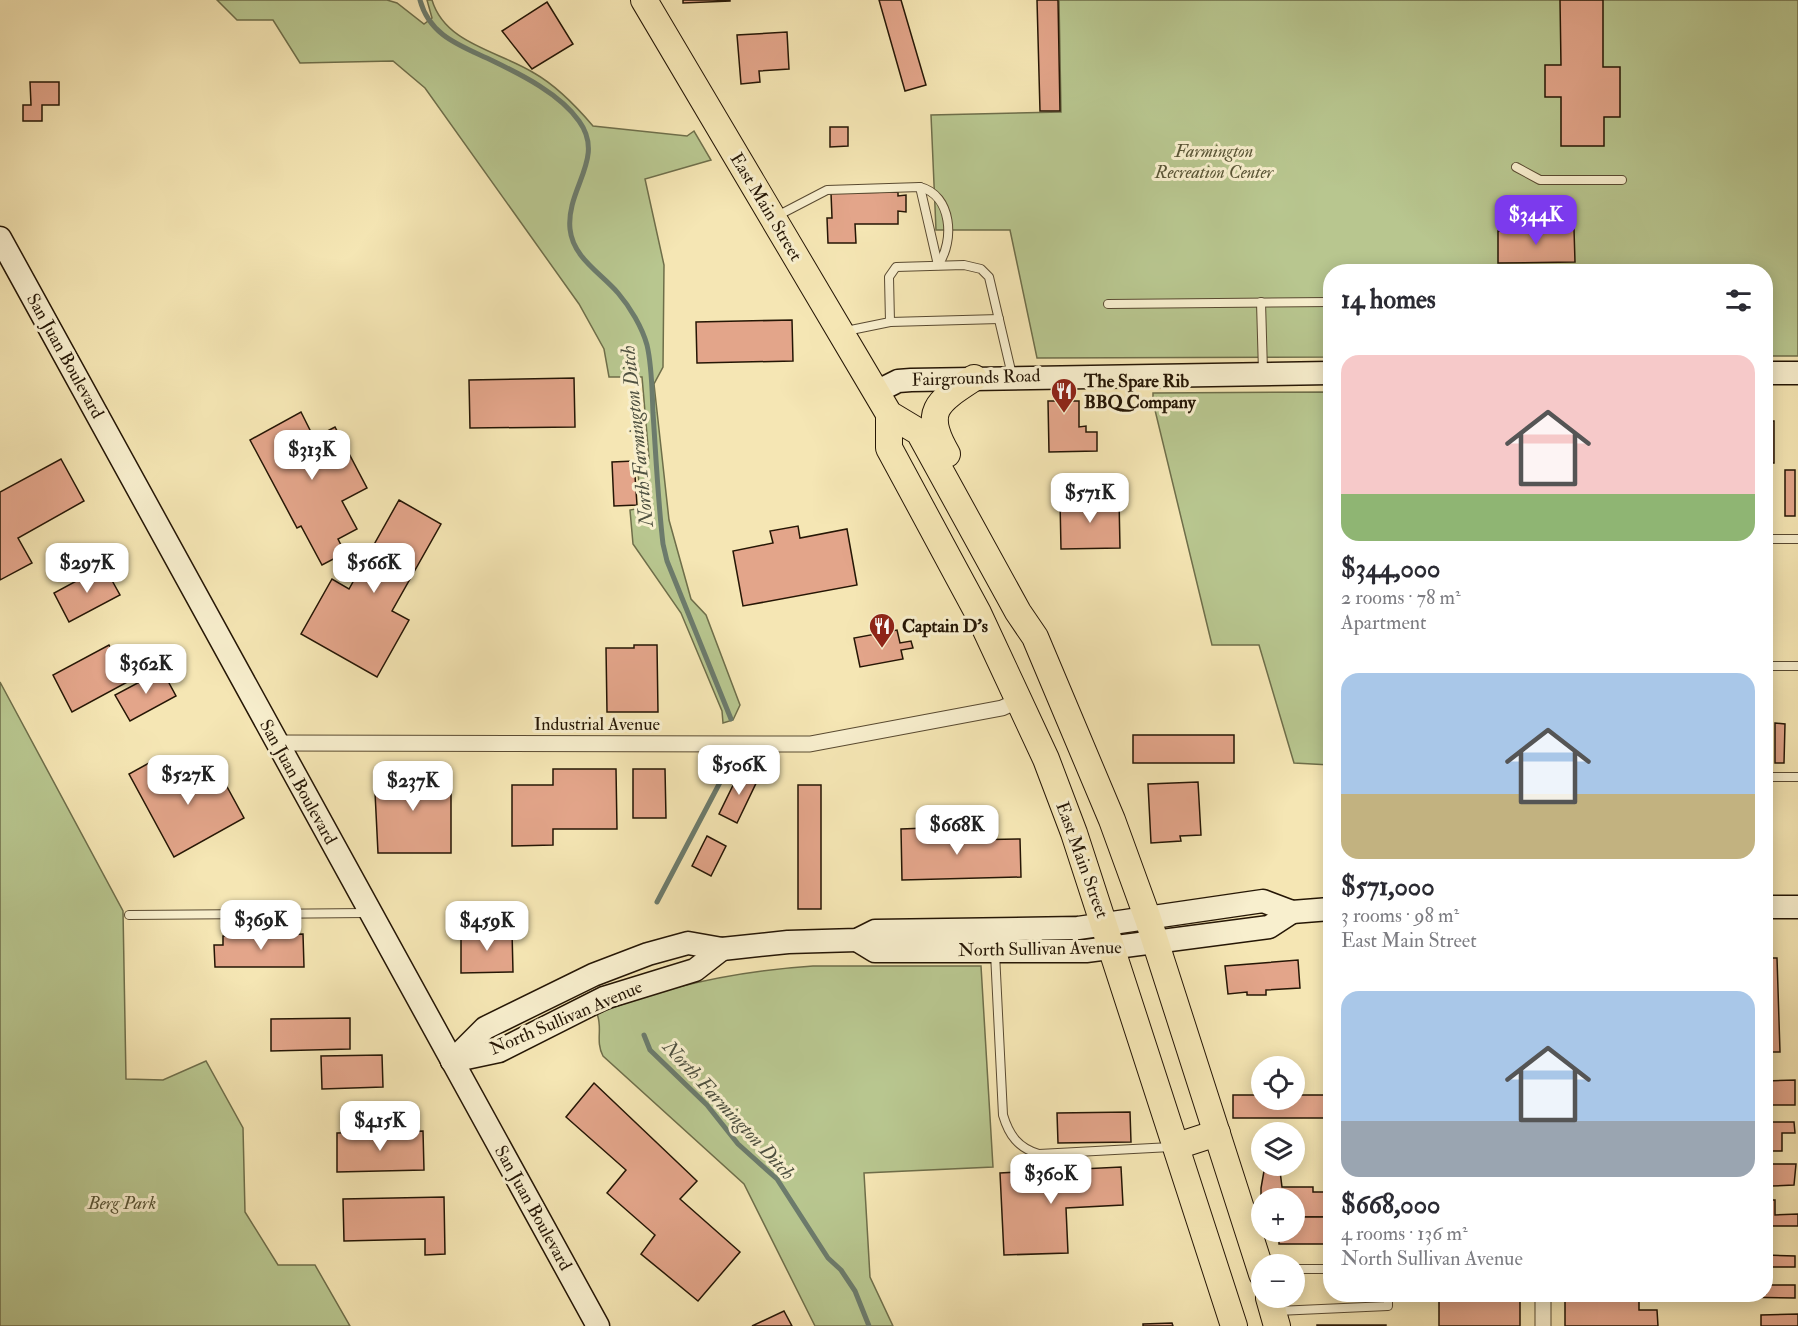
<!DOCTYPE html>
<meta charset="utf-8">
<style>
body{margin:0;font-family:"IM FELL Double Pica",serif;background:#f2f2f3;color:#2b2b33;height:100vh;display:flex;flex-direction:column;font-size:22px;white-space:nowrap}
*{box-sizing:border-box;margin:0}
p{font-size:20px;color:#7c7c81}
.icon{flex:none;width:33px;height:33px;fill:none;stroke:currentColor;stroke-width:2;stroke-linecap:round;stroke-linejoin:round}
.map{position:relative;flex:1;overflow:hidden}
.details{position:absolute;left:1323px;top:264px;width:450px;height:1038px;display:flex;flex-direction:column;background:#fff;border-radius:24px;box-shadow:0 3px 15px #0003}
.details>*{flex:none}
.buttons{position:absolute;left:1251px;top:1056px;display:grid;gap:12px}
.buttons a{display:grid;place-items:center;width:54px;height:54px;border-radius:50%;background:#fff;box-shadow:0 3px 15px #0003;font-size:30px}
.price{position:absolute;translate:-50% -51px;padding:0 14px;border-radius:12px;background:#fff;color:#222;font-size:20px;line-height:39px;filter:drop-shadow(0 2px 3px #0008)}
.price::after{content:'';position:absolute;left:50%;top:36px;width:18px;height:14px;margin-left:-9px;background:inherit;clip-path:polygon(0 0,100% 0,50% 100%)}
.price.current{background:#7c3aed;color:#fff}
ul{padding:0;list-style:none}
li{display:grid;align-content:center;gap:12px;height:318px;padding:0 18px}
li span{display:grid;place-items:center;height:186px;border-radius:18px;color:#555}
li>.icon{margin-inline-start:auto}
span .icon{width:108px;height:108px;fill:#fffc;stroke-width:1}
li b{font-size:26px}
h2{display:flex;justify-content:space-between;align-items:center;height:72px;padding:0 18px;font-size:26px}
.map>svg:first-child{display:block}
.green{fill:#b8c68f;stroke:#6e6e4a;stroke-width:1.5}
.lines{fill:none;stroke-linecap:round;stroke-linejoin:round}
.stream{stroke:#6c7b6c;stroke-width:5}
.building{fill:#e3a58a;stroke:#251605;stroke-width:1.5}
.lane-casing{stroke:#594a31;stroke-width:10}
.street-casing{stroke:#594a31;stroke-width:17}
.secondary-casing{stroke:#251605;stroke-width:25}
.primary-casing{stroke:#251605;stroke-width:28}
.lane{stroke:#f8efce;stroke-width:8}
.street{stroke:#f8efce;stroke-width:15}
.secondary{stroke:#f8efce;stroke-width:22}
.primary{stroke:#f5e6b4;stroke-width:26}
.labels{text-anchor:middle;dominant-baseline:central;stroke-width:6;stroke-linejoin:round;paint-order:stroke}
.park-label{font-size:18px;font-style:italic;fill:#585435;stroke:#f8efce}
.street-label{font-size:18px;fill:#251605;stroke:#f8efce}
.poi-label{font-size:18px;font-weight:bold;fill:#251605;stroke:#f8efce;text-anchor:start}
.water-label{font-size:20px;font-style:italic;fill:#4f5141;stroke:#f8efce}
</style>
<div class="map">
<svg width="1798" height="1326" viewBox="0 0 1798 1326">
<rect width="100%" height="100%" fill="#f5e6b4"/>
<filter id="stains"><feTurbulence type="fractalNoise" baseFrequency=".00333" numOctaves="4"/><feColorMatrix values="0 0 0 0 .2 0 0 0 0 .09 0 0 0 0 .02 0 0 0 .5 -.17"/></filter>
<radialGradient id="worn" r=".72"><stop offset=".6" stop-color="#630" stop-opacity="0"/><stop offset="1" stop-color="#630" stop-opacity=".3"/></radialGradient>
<!-- green -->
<g class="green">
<path d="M 217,0 L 387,0 L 397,3 L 424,24 L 432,18 L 427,0 L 432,0 C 445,44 499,51 534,73 C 557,86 576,106 593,126 L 687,136 L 694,131 L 711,160 L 645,179 L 664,265 L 663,367 L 654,384 L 669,520 L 691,599 L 706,615 L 740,705 L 733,720 L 723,723 L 722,711 L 681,613 L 633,544 L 630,510 L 641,508 L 637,460 L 649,458 L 642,377 L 609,377 L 604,349 L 579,304 L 425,88 L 393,61 L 300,63 L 273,20 L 237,20 Z"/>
<path d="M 1059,0 L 1798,0 L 1798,356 L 1766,356 L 1766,272 L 1330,272 L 1330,357 L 1037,358 L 1010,230 L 936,230 L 931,115 L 1061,112 Z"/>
<path d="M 1330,392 L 1330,765 L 1294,763 L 1259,645 L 1212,645 L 1153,402 L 1153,393 Z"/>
<path d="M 0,682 L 123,911 L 126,1079 L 163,1080 L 206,1061 L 243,1128 L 245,1212 L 278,1265 L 315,1265 L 350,1326 L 0,1326 Z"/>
<path d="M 813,966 L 981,966 L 993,1167 L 864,1173 L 870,1277 L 893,1326 L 815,1326 L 744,1184 L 603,1056 C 595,1041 603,1028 597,1014 C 667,985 738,971 813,966 Z"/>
</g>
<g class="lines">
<!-- stream -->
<g class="stream">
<path d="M 420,0 C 430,37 462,46 493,61 C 522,75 560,94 579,121 C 606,158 566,188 570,229 C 573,258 601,273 618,293 C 630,307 642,327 647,345 C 652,366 652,390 653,413 C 656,457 658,501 663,544 L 667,561 L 731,719"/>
<path d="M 657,902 L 726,771"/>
<path d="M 644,1035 L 650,1050 L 707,1105 L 738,1144 L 777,1179 L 828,1258 L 841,1270 L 855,1291 L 869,1326"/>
</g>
</g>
<!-- building -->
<g class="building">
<path d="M 683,0 L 730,0 L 730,1 L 683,3 Z"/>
<path d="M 879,0 L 901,0 L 926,85 L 905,91 Z"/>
<path d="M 1037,0 L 1058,0 L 1060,111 L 1040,111 Z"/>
<path d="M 1560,0 L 1603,0 L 1603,67 L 1620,67 L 1620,117 L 1604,117 L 1604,146 L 1561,146 L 1561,97 L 1545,97 L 1545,65 L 1561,65 Z"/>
<path d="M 547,2 L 573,44 L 532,69 L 502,31 Z"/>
<path d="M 787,32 L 789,69 L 759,71 L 760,82 L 741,84 L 737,35 Z"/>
<path d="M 30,82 L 59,82 L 59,105 L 42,105 L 42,121 L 23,121 L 23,105 L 31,105 Z"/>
<path d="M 830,127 L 848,127 L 848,146 L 830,147 Z"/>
<path d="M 898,192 L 898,196 L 906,195 L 906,212 L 898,211 L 898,224 L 855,224 L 856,243 L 828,243 L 827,218 L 832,218 L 831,193 Z"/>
<path d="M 1574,229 L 1575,262 L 1498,263 L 1498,231 Z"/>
<path d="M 792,320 L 793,361 L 697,363 L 696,322 Z"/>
<path d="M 574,378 L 575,427 L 470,428 L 469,380 Z"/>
<path d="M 1048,401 L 1079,401 L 1079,427 L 1086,426 L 1086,432 L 1097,432 L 1097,451 L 1049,452 Z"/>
<path d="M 301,412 L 314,438 L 335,427 L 367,488 L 342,501 L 357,529 L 338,539 L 345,553 L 322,565 L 301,526 L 297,528 L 250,440 Z"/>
<rect x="1766" y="421" width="8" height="42"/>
<path d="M 61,459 L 84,501 L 18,538 L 32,563 L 0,580 L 0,492 Z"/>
<path d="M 634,461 L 637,505 L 614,506 L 612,462 Z"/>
<rect x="1785" y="470" width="10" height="46"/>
<path d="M 1119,499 L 1120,548 L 1061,549 L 1060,500 Z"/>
<path d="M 399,500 L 441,524 L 392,611 L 409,620 L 377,677 L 301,634 L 332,579 L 349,589 Z"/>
<path d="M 798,526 L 800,538 L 847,529 L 857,585 L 743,606 L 733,551 L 773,543 L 770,531 Z"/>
<path d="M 104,566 L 120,595 L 69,622 L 54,593 Z"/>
<rect x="1766" y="585" width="3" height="18"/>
<path d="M 897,630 L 900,643 L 911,641 L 913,648 L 901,650 L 903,659 L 860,667 L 854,638 Z"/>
<path d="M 109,645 L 118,661 L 146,645 L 157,666 L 72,712 L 53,675 Z"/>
<path d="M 634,645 L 657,645 L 658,712 L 607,712 L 606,648 L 634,648 Z"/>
<path d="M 162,670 L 176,696 L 130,721 L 115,695 Z"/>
<path d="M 1775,723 L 1785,724 L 1784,763 L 1775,763 Z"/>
<rect x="1133" y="735" width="101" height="28"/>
<path d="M 149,763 L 165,790 L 214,763 L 244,818 L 174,857 L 129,774 Z"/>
<path d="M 553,769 L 616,769 L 617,829 L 553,829 L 553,845 L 512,846 L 512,785 L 553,785 Z"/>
<path d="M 633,769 L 665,769 L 666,818 L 633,818 Z"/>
<path d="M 741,769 L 759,777 L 737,823 L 719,814 Z"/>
<path d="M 374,772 L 451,772 L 451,853 L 378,853 Z"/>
<path d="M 1198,782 L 1201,835 L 1180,836 L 1181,841 L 1151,843 L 1148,784 Z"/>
<rect x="798" y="785" width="23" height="124"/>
<path d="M 926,828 L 927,832 L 963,831 L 963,840 L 1020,839 L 1021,877 L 902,880 L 901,829 Z"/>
<rect x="1766" y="829" width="3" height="34"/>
<path d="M 707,836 L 726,846 L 711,876 L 692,866 Z"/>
<path d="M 512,931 L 513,972 L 461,973 L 461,933 Z"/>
<path d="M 303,934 L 304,967 L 215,967 L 214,945 L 223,945 L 223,936 Z"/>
<path d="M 1766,958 L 1777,958 L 1780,1052 L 1766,1052 Z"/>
<path d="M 1298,960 L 1300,988 L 1266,990 L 1266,995 L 1247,995 L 1247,992 L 1228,994 L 1225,966 Z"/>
<path d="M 350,1018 L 350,1049 L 271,1051 L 271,1019 Z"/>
<path d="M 382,1055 L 383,1087 L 322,1089 L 321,1056 Z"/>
<path d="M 1795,1080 L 1795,1105 L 1766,1105 L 1766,1081 Z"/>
<path d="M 594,1083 L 697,1181 L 680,1199 L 740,1252 L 698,1301 L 641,1254 L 655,1235 L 607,1193 L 626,1170 L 566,1117 Z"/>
<path d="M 1233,1095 L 1262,1095 L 1262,1100 L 1294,1100 L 1294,1095 L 1330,1095 L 1330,1118 L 1233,1118 Z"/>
<path d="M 1130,1112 L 1131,1142 L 1058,1143 L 1057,1113 Z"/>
<path d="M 1766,1122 L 1794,1122 L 1795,1133 L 1782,1133 L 1782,1151 L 1766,1151 Z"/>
<path d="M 423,1131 L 424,1170 L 337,1172 L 337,1133 Z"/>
<path d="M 1766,1164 L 1796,1164 L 1794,1185 L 1772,1186 L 1772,1176 L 1766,1176 Z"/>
<path d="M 1121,1167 L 1123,1205 L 1066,1208 L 1068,1253 L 1004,1255 L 1000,1173 Z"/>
<path d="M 1264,1171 L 1280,1171 L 1282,1187 L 1313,1187 L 1313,1192 L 1330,1192 L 1330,1217 L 1294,1217 L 1294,1198 L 1262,1198 L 1261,1217 L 1261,1188 Z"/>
<path d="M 444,1197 L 445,1254 L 425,1255 L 425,1239 L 344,1241 L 343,1199 Z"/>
<path d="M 1766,1200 L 1775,1200 L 1775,1215 L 1798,1214 L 1798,1226 L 1766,1226 Z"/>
<path d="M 1294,1217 L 1330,1217 L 1330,1244 L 1279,1244 L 1279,1232 L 1294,1232 Z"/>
<path d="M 1766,1255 L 1795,1256 L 1795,1267 L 1766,1267 Z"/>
<path d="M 1766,1285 L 1795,1285 L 1795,1298 L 1732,1297 L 1732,1294 L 1766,1294 Z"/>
<path d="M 1520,1294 L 1520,1326 L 1439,1326 L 1439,1295 Z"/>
<path d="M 1581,1294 L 1633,1294 L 1633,1298 L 1639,1298 L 1639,1310 L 1657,1310 L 1658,1326 L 1565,1326 L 1565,1299 L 1581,1299 Z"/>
<path d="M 784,1311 L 792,1326 L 752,1326 Z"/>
<path d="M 1798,1314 L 1798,1326 L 1761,1326 L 1761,1315 Z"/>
<path d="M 1172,1323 L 1173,1326 L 1143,1326 L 1143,1324 Z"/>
<rect x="1317" y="1325" width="69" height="1"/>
</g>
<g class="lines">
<!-- lane casing -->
<g class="lane-casing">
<g id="lane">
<path d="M 1516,167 L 1540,180 L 1622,180"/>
<path d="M 920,187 C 952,195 955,241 938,265"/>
<path d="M 777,216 L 827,190 L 920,187 L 938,265"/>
<path d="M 1261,302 L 1263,372"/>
<path d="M 1108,304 L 1330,302"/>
<path d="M 890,322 L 999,319"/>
<path d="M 846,331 L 890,322 L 889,277 L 896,267 L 964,265 L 981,269 L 989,277 L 1012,375"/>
<path d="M 1766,539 L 1798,539"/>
<path d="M 1766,666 L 1798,666"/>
<path d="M 1766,777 L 1798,777"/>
<path d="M 129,915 L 366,913"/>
<path d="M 995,953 L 1003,1115 C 1009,1135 1018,1148 1039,1154 L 1171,1147"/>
<path d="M 1294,1269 L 1330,1269"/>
<path d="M 1277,1311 L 1388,1306 L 1388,1294"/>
</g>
</g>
<!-- street casing -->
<g class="street-casing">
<g id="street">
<path d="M 277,743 L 810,744 L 1002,708 L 1020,700"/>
<path d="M 1543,1294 L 1543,1326"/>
</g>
</g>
<!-- secondary casing -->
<g class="secondary-casing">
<g id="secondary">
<path d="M 0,238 L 598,1326"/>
<path d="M 1766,373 L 1798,373"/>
<path d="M 876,392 L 898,381 L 911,380 L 1330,373"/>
<path d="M 1766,907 L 1798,907"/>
<path d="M 857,940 L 875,951 L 1086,951 L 1269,927 L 1292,912"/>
<path d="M 452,1061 L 485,1028 L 593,975 L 648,954 L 688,943 L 722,949 L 788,942 L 857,940 L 875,931 L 1078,928 L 1263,901 L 1292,912 L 1330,909"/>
<path d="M 452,1061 L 499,1051 L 604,998 L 695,970 L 722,949"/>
</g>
</g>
<!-- primary casing -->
<g class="primary-casing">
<g id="primary">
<path d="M 644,0 L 889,414 L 919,432 L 1018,612 L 1035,637 L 1112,820 L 1148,919 L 1262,1274"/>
<path d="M 889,414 L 889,448 L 978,613 L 1046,759 L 1074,833 L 1234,1326"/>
<path d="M 947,454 C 922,411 937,402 974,378"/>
<path d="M 1177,1146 L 1217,1133"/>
<path d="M 1269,1298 L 1277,1326"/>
</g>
</g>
<!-- lane -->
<use href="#lane" class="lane"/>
<!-- street -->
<use href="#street" class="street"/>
<!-- secondary -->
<use href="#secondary" class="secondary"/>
<!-- primary -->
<use href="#primary" class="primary"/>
</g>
<!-- icons -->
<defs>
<g id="restaurant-pin" transform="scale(1.35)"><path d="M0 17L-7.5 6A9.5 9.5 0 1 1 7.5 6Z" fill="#8f2418" stroke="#f8efce"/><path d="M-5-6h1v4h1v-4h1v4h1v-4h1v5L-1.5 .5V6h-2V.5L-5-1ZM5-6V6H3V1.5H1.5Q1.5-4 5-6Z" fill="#fff"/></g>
</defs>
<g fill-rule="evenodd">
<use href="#restaurant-pin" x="1064" y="391"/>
<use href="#restaurant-pin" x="882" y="626"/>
</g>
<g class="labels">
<!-- park labels -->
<g class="park-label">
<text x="1214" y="151">Farmington<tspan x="1214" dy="21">Recreation Center</tspan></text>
<text x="122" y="1203">Berg Park</text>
</g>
<!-- street labels -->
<g class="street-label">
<text transform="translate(766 207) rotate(59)">East Main Street</text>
<text transform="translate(65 356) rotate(61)">San Juan Boulevard</text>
<text transform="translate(976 378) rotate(-2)">Fairgrounds Road</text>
<text x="597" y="724">Industrial Avenue</text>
<text transform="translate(298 782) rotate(61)">San Juan Boulevard</text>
<text transform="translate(1082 860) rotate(70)">East Main Street</text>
<text transform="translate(1040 949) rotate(-1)">North Sullivan Avenue</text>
<text transform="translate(566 1018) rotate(-23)">North Sullivan Avenue</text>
<text transform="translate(533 1208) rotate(61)">San Juan Boulevard</text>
</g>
<!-- poi labels -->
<g class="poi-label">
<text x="1084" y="381">The Spare Rib<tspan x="1084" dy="21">BBQ Company</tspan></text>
<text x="902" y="626">Captain D's</text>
</g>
<!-- water labels -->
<g class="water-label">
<text transform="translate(637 436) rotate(-96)">North Farmington Ditch</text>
<text transform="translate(729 1110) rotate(47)">North Farmington Ditch</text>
</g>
</g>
<rect width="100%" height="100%" filter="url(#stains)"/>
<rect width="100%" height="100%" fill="url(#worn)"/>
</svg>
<div class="buttons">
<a><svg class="icon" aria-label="locate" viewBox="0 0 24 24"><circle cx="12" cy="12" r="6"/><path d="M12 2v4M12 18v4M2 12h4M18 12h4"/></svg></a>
<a><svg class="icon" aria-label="layers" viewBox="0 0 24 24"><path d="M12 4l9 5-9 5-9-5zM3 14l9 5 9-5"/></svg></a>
<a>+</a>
<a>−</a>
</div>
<b class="price current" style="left:1536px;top:246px">$344K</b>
<b class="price" style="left:312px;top:481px">$313K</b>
<b class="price" style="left:1090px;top:524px">$571K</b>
<b class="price" style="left:87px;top:594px">$297K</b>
<b class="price" style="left:374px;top:594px">$566K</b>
<b class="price" style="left:146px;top:695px">$362K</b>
<b class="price" style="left:739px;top:796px">$506K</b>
<b class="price" style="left:188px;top:806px">$527K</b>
<b class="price" style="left:413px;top:812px">$237K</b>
<b class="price" style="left:957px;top:856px">$668K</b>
<b class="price" style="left:261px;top:951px">$369K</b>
<b class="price" style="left:487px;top:952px">$459K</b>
<b class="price" style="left:380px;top:1152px">$415K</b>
<b class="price" style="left:1051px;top:1205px">$360K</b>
<section class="details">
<h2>14 homes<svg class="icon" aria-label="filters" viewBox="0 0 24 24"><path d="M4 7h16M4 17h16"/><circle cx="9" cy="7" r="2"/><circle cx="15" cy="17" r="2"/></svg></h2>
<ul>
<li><span style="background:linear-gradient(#f6c9c9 75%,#8fb573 0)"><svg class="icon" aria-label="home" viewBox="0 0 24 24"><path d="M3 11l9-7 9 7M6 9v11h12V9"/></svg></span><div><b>$344,000</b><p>2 rooms · 78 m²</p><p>Apartment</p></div></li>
<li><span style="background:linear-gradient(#a9c7e8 65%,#c2b280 0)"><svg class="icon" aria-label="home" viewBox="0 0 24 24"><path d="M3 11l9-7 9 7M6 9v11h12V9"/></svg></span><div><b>$571,000</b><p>3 rooms · 98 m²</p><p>East Main Street</p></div></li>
<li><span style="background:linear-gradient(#a9c7e8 70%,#9aa5b1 0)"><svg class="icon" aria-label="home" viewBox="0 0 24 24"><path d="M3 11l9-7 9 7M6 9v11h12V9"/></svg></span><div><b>$668,000</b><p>4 rooms · 136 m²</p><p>North Sullivan Avenue</p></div></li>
</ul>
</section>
</div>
